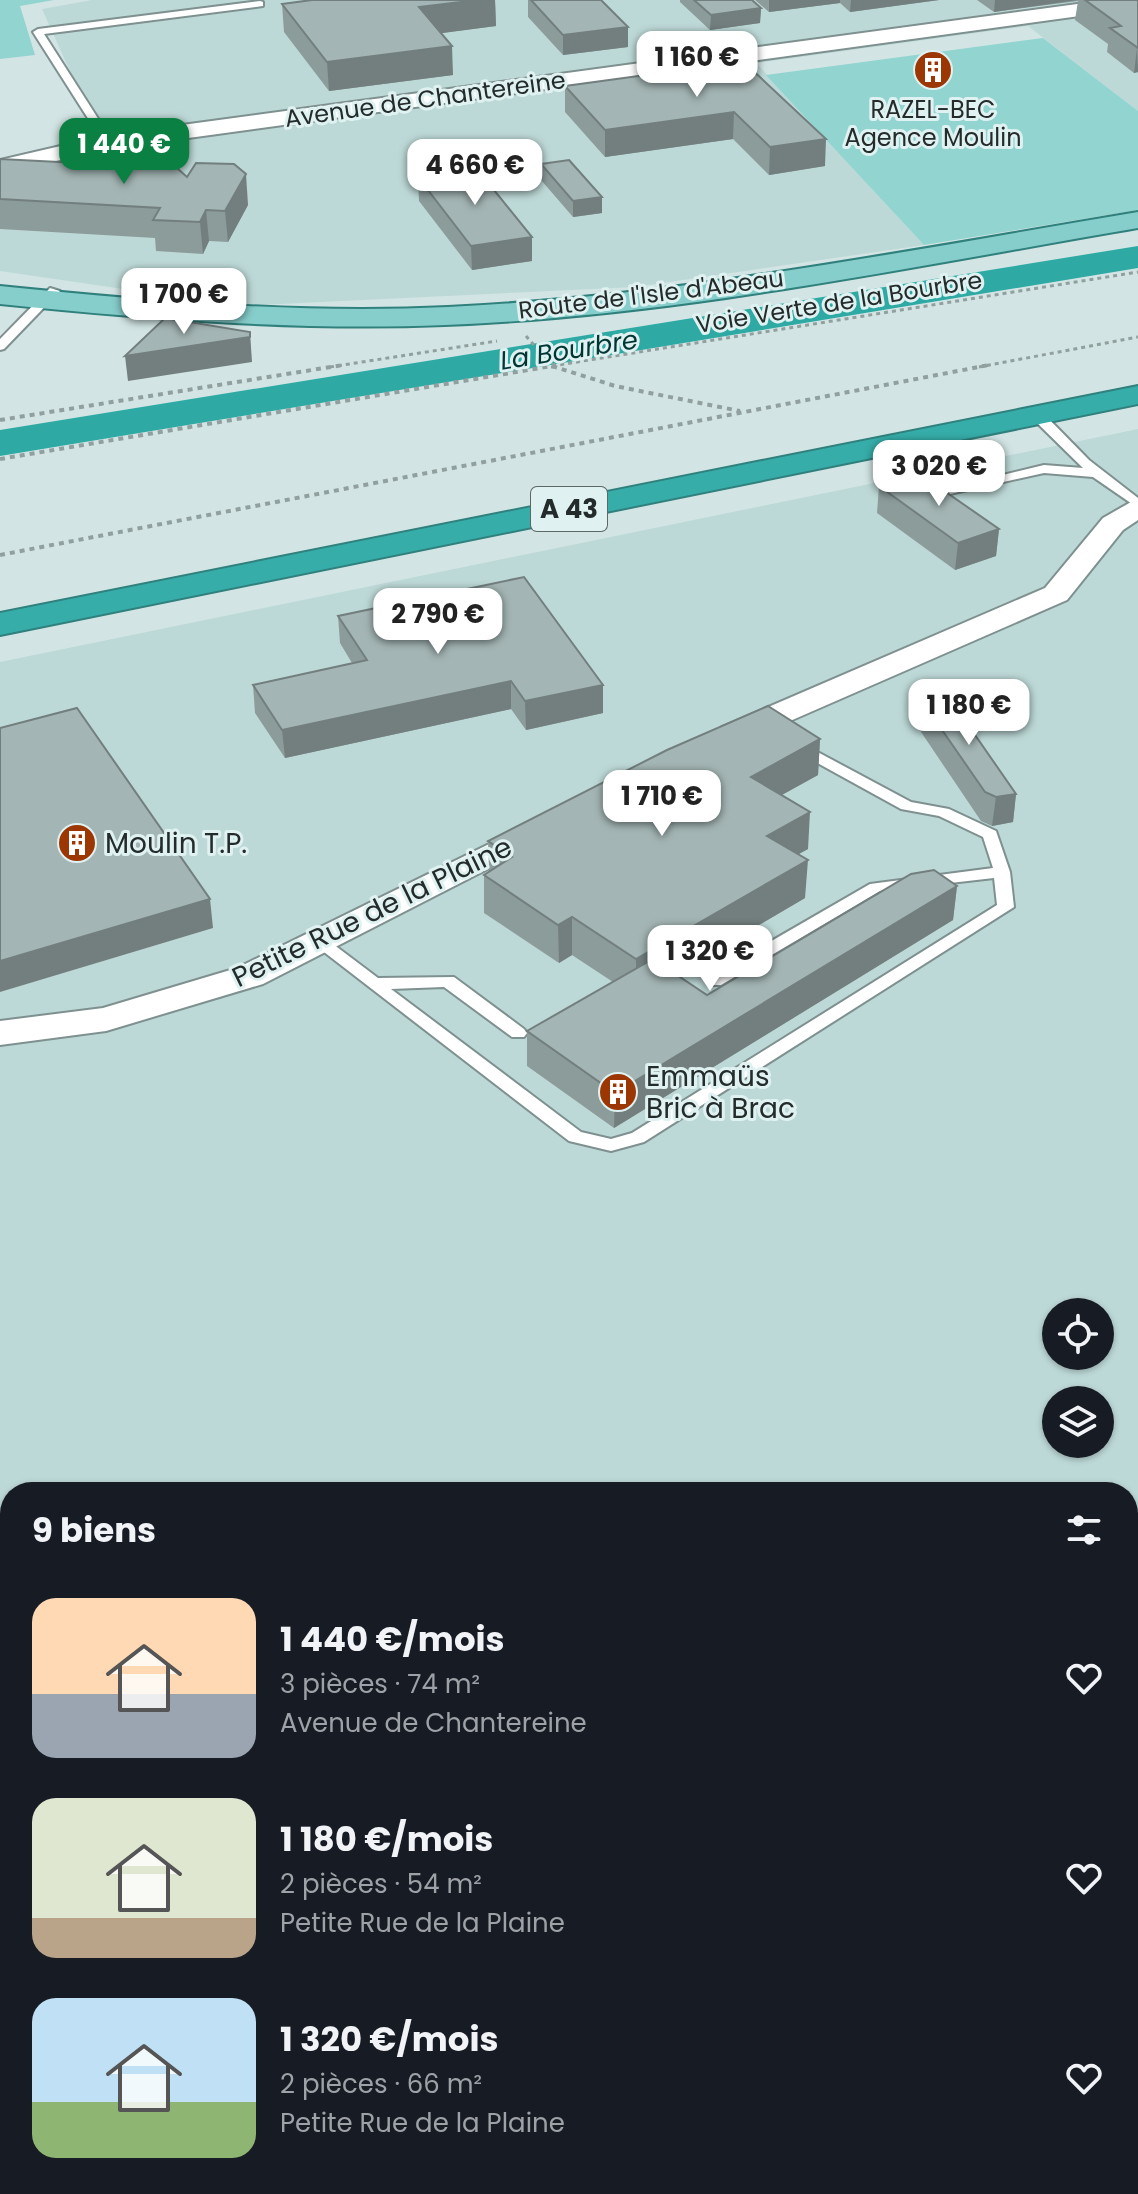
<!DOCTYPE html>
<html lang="fr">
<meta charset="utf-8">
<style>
body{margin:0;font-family:Poppins,sans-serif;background:#242831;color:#f1f3f6;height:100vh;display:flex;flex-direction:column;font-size:30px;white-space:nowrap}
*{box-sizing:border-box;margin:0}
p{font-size:26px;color:#9ea1a6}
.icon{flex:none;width:44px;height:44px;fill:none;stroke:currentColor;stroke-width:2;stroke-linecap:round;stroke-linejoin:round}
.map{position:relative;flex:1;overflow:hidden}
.sheet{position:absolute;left:0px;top:1482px;width:1138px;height:712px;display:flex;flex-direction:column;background:#171b24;border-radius:32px 32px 0 0;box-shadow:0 2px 6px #0004}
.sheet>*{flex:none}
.tools{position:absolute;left:1042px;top:1298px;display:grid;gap:16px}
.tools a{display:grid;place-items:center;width:72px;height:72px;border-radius:50%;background:#171b24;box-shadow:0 2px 6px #0004;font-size:40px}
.price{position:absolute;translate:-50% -68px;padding:0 18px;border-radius:16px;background:#fff;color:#222;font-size:26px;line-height:52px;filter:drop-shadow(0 2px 4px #0008)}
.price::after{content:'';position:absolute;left:50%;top:48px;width:24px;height:18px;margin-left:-12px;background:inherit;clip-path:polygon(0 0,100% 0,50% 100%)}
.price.selected{background:#0b8043;color:#fff}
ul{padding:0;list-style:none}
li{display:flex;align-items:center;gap:24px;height:200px;padding:0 32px}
li span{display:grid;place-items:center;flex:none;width:224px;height:160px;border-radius:24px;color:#555}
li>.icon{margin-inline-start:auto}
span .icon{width:96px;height:96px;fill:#fffc;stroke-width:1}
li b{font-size:34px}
h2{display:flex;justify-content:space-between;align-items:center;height:96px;padding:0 32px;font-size:34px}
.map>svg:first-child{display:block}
.built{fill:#bdd9d7;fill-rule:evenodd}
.green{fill:#92d4d0}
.water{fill:#2fa9a4}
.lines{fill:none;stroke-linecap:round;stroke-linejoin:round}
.stream{stroke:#2fa9a4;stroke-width:13}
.river{fill:#2fa9a4;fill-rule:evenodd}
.lane-casing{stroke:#7e908f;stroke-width:4}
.street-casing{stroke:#7e908f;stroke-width:4}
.primary-casing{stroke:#30807d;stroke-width:4}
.highway-casing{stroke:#30807d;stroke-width:4}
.path-far1{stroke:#91a09f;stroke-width:3;stroke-dasharray:4 4;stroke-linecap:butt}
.path{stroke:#91a09f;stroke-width:4;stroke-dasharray:5 5;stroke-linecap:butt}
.lane{fill:#fff;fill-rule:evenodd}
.street{fill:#fff;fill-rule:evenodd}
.primary{fill:#86cecb;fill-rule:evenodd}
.highway{fill:#36ada9;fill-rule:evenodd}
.wall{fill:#8c9c9b}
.shaded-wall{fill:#727f7e}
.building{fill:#a3b5b4;stroke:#727f7e;stroke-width:2}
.labels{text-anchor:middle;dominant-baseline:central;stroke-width:6;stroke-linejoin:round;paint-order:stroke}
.far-street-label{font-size:24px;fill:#242b2b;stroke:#dff2f1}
.far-poi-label{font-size:24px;fill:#242b2b;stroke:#dff2f1}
.far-water-label{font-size:26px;font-style:italic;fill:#003735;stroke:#dff2f1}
.shield{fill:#dff2f1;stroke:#5c6766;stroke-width:2}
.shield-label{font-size:26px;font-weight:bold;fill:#242b2b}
.poi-label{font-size:28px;fill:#242b2b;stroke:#dff2f1;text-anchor:start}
.street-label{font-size:28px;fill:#242b2b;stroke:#dff2f1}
</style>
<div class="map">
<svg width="1138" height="2194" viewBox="0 0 1138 2194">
<rect width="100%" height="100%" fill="#d2e5e4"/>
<!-- built -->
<g class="built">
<path d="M 92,0 L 1138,0 L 1138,111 L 1028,26 L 756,63 L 924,245 L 635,287 L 239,306 L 0,271 L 0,171 L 99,136 L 42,9 Z"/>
<path d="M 1138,429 L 1138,1542 L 1128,1547 L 1128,1492 L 10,1492 L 10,1952 L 0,1955 L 0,662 ZM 1056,1312 L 1100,1312 L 1100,1356 L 1056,1356 ZM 1056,1400 L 1100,1400 L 1100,1444 L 1056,1444 Z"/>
</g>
<!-- green -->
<g class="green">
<path d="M 0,0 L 54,0 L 20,6 L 35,55 L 0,59 Z"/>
<path d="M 1043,38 L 1138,111 L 1138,210 L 924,245 L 766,75 Z"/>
</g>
<!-- water -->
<path class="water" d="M 10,1761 L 10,1878 L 0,1881 L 0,1764 Z"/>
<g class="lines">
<!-- stream -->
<g class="stream">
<path d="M 1128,1891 L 1138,1887"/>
<path d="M 425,2194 L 448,2184"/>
</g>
<!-- river -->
<path class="river" d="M 1138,246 L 1138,268 L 0,456 L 0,430 Z"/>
<!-- lane casing -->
<g class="lane-casing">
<g id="lane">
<path d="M 260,1 L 263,2 L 263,6 L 44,34 L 113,142 L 108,145 L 103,142 L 33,32 L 38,29 Z"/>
<path d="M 50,288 L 60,291 L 4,349 L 0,350 L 0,339 Z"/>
<path d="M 1037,411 L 1042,412 L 1089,460 L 1138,498 L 1138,508 L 1093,477 L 1044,473 L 941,496 L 941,490 L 1044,465 L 1083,468 L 1032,418 L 1032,412 Z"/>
<path d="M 797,741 L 911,802 L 949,809 L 996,831 L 1010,872 L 1014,907 L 644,1142 L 611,1151 L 569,1141 L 311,942 L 319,937 L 325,938 L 378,978 L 454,977 L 524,1029 L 527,1033 L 524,1037 L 512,1037 L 444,987 L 391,989 L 581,1132 L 611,1139 L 632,1133 L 997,905 L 994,878 L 880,891 L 721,985 L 709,985 L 706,981 L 709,977 L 870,884 L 993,868 L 983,837 L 939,816 L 901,809 L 792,749 L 789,746 Z"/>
</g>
</g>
<!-- street casing -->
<g class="street-casing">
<g id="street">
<path d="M 1107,0 L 1138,0 L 1138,8 L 108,149 L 0,174 L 0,160 L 108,135 Z"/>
<path d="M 1138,498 L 1138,520 L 1123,530 L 1067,600 L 744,741 L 733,744 L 722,741 L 717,734 L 722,727 L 1045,588 L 1103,518 Z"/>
<path d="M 534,822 L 546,825 L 551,832 L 546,839 L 263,984 L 106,1031 L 0,1045 L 0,1021 L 103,1008 L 237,968 Z"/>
</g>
</g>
<!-- primary casing -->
<g class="primary-casing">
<path id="primary" d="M 1138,212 L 1138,228 C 909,267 679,316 445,325 C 296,331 148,319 0,304 L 0,286 C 149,301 298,314 448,307 C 680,296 909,250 1138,212 Z"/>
</g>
<!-- highway casing -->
<g class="highway-casing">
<path id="highway" d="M 1138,386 L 1138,404 L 0,635 L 0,613 Z"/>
</g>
<!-- path-far1 -->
<g class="path-far1">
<path d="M 526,336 L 552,366 L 1138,272"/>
<path d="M 330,367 L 497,341"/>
<path d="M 543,367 L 557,367"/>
<path d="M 979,367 L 1138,337"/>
</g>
<!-- path -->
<g class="path">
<path d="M 552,365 L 555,365"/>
<path d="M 0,420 L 343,365"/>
<path d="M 0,459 L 552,366 L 615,386 L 740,411"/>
<path d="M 0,555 L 989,365"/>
</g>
<!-- lane -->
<use href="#lane" class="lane"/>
<!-- street -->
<use href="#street" class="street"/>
<!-- primary -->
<use href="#primary" class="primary"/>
<!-- highway -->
<use href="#highway" class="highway"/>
</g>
<!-- wall -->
<g class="wall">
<path d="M 312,0 L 495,0 L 496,26 L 441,33 L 453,75 L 329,91 L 284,32 L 282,4 Z"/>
<path d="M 528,0 L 601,0 L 628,47 L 563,55 L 528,17 Z"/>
<path d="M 680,0 L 752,0 L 761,8 L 760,23 L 710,30 L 680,2 Z"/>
<path d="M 755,0 L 939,0 L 850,12 L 840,3 L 769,12 Z"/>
<path d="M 977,0 L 1138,0 L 1138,72 L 1134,73 L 1107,52 L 1108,44 L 1075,20 L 1078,1 L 994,12 Z"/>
<path d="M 678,57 L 825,166 L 769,175 L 733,139 L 605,157 L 565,112 L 565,86 L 678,70 Z"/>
<path d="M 0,159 L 187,177 L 248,205 L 228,242 L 209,241 L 203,254 L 156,251 L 155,238 L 0,229 Z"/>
<path d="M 541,164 L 602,213 L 573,217 L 541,180 Z"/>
<path d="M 418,177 L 532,237 L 532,261 L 472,270 L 419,201 Z"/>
<path d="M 879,486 L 999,529 L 996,556 L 955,570 L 877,513 Z"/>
<path d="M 338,616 L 603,685 L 603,713 L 526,730 L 511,709 L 285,758 L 255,713 L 253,685 L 352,663 L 340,643 Z"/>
<path d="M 922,701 L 1016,794 L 1013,822 L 992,826 L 981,821 L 919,729 Z"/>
<path d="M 820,739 L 818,775 L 782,795 L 808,849 L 798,854 L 805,898 L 676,974 L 707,995 L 957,886 L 953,920 L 614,1128 L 527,1066 L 527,1031 L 613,982 L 572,955 L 559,963 L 484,913 L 484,875 L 489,872 L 488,841 Z"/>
</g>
<!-- shaded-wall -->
<g class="shaded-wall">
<path d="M 478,0 L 495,0 L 496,26 L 420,36 L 419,7 Z"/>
<path d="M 769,0 L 840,0 L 840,3 L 769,12 Z"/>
<path d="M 851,0 L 939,0 L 850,12 Z"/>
<path d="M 995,0 L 1078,0 L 994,12 Z"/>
<path d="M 761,8 L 760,23 L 710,30 L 711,15 Z"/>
<path d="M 628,27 L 628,47 L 563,55 L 563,35 Z"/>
<path d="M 452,46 L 453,75 L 329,91 L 327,62 Z"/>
<path d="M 1137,48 L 1138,72 L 1134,73 Z"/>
<path d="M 734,112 L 733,139 L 605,157 L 605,130 Z"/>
<path d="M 826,139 L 825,166 L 769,175 L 770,147 Z"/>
<path d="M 246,174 L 248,205 L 228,242 L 225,211 Z"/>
<path d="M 602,197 L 602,213 L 573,217 L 573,201 Z"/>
<path d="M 206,210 L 209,241 L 203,254 L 200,222 Z"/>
<path d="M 532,237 L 532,261 L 472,270 L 471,246 Z"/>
<path d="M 250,332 L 252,362 L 128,381 L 125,356 Z"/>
<path d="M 999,529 L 996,556 L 955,570 L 958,543 Z"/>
<path d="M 511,681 L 511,709 L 285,758 L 282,730 Z"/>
<path d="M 603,685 L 603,713 L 526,730 L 525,701 Z"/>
<path d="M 820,739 L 818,775 L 749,813 L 751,777 Z"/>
<path d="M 1016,794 L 1013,822 L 992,826 L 996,797 Z"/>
<path d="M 810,812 L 808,849 L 765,873 L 767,836 Z"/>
<path d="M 808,860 L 805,898 L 636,997 L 636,959 Z"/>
<path d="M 957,886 L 953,920 L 614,1128 L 615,1093 Z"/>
<path d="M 210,899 L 213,928 L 0,992 L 0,961 Z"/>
<path d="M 572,917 L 572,955 L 559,963 L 558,925 Z"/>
</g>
<!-- building -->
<g class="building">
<path d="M 312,0 L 478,0 L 419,7 L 452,46 L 327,62 L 282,4 Z"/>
<path d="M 531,0 L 601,0 L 628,27 L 563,35 Z"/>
<path d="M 694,0 L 752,0 L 761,8 L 711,15 Z"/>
<path d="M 1085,0 L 1138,0 L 1138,48 L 1110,28 L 1121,26 Z"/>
<path d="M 731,50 L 826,139 L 770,147 L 734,112 L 605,130 L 565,86 L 690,69 L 678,57 Z"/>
<path d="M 0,159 L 177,168 L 187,177 L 196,163 L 234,164 L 246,174 L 225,211 L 206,210 L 200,222 L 153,220 L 160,208 L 0,199 Z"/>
<path d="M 569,160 L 602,197 L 573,201 L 541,164 Z"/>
<path d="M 477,169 L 532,237 L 471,246 L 418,177 Z"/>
<path d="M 165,318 L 250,332 L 250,337 L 125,356 Z"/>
<path d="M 920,474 L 999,529 L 958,543 L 879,486 Z"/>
<path d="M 524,577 L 603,685 L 525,701 L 511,681 L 282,730 L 253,685 L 367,660 L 338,616 Z"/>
<path d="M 948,696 L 1016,794 L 996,797 L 985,792 L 922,701 Z"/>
<path d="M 768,706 L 820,739 L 751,777 L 810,812 L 767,836 L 808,860 L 636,959 L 572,917 L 558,925 L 484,875 L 512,857 L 488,841 L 667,750 Z"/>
<path d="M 77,708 L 210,899 L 0,961 L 0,728 Z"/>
<path d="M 934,870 L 957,886 L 615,1093 L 527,1031 L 653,959 L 707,995 L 911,874 Z"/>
</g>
<!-- icons -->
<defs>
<g id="building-disc" transform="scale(2)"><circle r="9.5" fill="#9c3704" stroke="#dff2f1"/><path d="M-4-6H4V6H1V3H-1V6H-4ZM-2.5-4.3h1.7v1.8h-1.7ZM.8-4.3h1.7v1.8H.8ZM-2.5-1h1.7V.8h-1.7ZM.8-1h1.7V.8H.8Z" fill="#fff"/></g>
</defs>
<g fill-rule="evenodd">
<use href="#building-disc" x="933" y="70"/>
<use href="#building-disc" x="77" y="843"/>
<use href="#building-disc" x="618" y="1092"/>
</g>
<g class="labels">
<!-- far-street labels -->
<g class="far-street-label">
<text transform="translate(425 99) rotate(-8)">Avenue de Chantereine</text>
<text transform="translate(651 294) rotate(-7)">Route de l'Isle d'Abeau</text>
<text transform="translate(839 302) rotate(-9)">Voie Verte de la Bourbre</text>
</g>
<!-- far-poi labels -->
<g class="far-poi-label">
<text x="933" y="109">RAZEL-BEC<tspan x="933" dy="28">Agence Moulin</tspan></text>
</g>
<!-- far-water labels -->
<g class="far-water-label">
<text transform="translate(569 350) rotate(-9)">La Bourbre</text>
</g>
<!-- shield labels -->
<rect class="shield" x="531" y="487" width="76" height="44" rx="6"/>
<g class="shield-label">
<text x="569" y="509">A 43</text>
</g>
<!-- poi labels -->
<g class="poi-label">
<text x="105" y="843">Moulin T.P.</text>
<text x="646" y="1076">Emmaüs<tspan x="646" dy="32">Bric à Brac</tspan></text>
</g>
<!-- street labels -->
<g class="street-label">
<text transform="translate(372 912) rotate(-26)">Petite Rue de la Plaine</text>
</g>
</g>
</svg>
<div class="tools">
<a><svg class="icon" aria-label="locate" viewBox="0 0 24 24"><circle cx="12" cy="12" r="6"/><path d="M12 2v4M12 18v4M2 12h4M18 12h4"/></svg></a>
<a><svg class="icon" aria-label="layers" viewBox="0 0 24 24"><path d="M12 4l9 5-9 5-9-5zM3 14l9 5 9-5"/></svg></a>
</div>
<b class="price" style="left:697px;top:99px">1 160 €</b>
<b class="price selected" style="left:124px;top:186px">1 440 €</b>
<b class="price" style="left:475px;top:207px">4 660 €</b>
<b class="price" style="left:184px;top:336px">1 700 €</b>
<b class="price" style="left:939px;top:508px">3 020 €</b>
<b class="price" style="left:438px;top:656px">2 790 €</b>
<b class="price" style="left:969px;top:747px">1 180 €</b>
<b class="price" style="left:662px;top:838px">1 710 €</b>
<b class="price" style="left:710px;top:993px">1 320 €</b>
<section class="sheet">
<h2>9 biens<svg class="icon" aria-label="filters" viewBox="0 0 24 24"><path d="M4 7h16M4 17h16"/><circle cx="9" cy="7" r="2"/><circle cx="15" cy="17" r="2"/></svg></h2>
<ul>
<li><span style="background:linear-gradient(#ffd9b3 60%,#9aa5b1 0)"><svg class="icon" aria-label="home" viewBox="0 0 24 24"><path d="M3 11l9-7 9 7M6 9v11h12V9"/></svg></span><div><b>1 440 €/mois</b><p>3 pièces · 74 m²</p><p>Avenue de Chantereine</p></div><svg class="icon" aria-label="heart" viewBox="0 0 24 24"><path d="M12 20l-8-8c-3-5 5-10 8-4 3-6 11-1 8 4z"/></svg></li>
<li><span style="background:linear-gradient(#dfe7d0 75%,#b9a48a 0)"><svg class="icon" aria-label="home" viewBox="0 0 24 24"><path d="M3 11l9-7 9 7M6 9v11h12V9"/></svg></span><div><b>1 180 €/mois</b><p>2 pièces · 54 m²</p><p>Petite Rue de la Plaine</p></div><svg class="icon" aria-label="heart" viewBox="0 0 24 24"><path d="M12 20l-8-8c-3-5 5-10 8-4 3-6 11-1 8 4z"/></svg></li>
<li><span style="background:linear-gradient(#bfe0f5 65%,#8fb573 0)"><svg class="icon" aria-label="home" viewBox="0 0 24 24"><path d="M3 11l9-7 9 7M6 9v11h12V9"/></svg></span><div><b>1 320 €/mois</b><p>2 pièces · 66 m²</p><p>Petite Rue de la Plaine</p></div><svg class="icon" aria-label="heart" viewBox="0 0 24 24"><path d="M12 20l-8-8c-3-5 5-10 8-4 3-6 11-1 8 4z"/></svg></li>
</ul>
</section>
</div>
